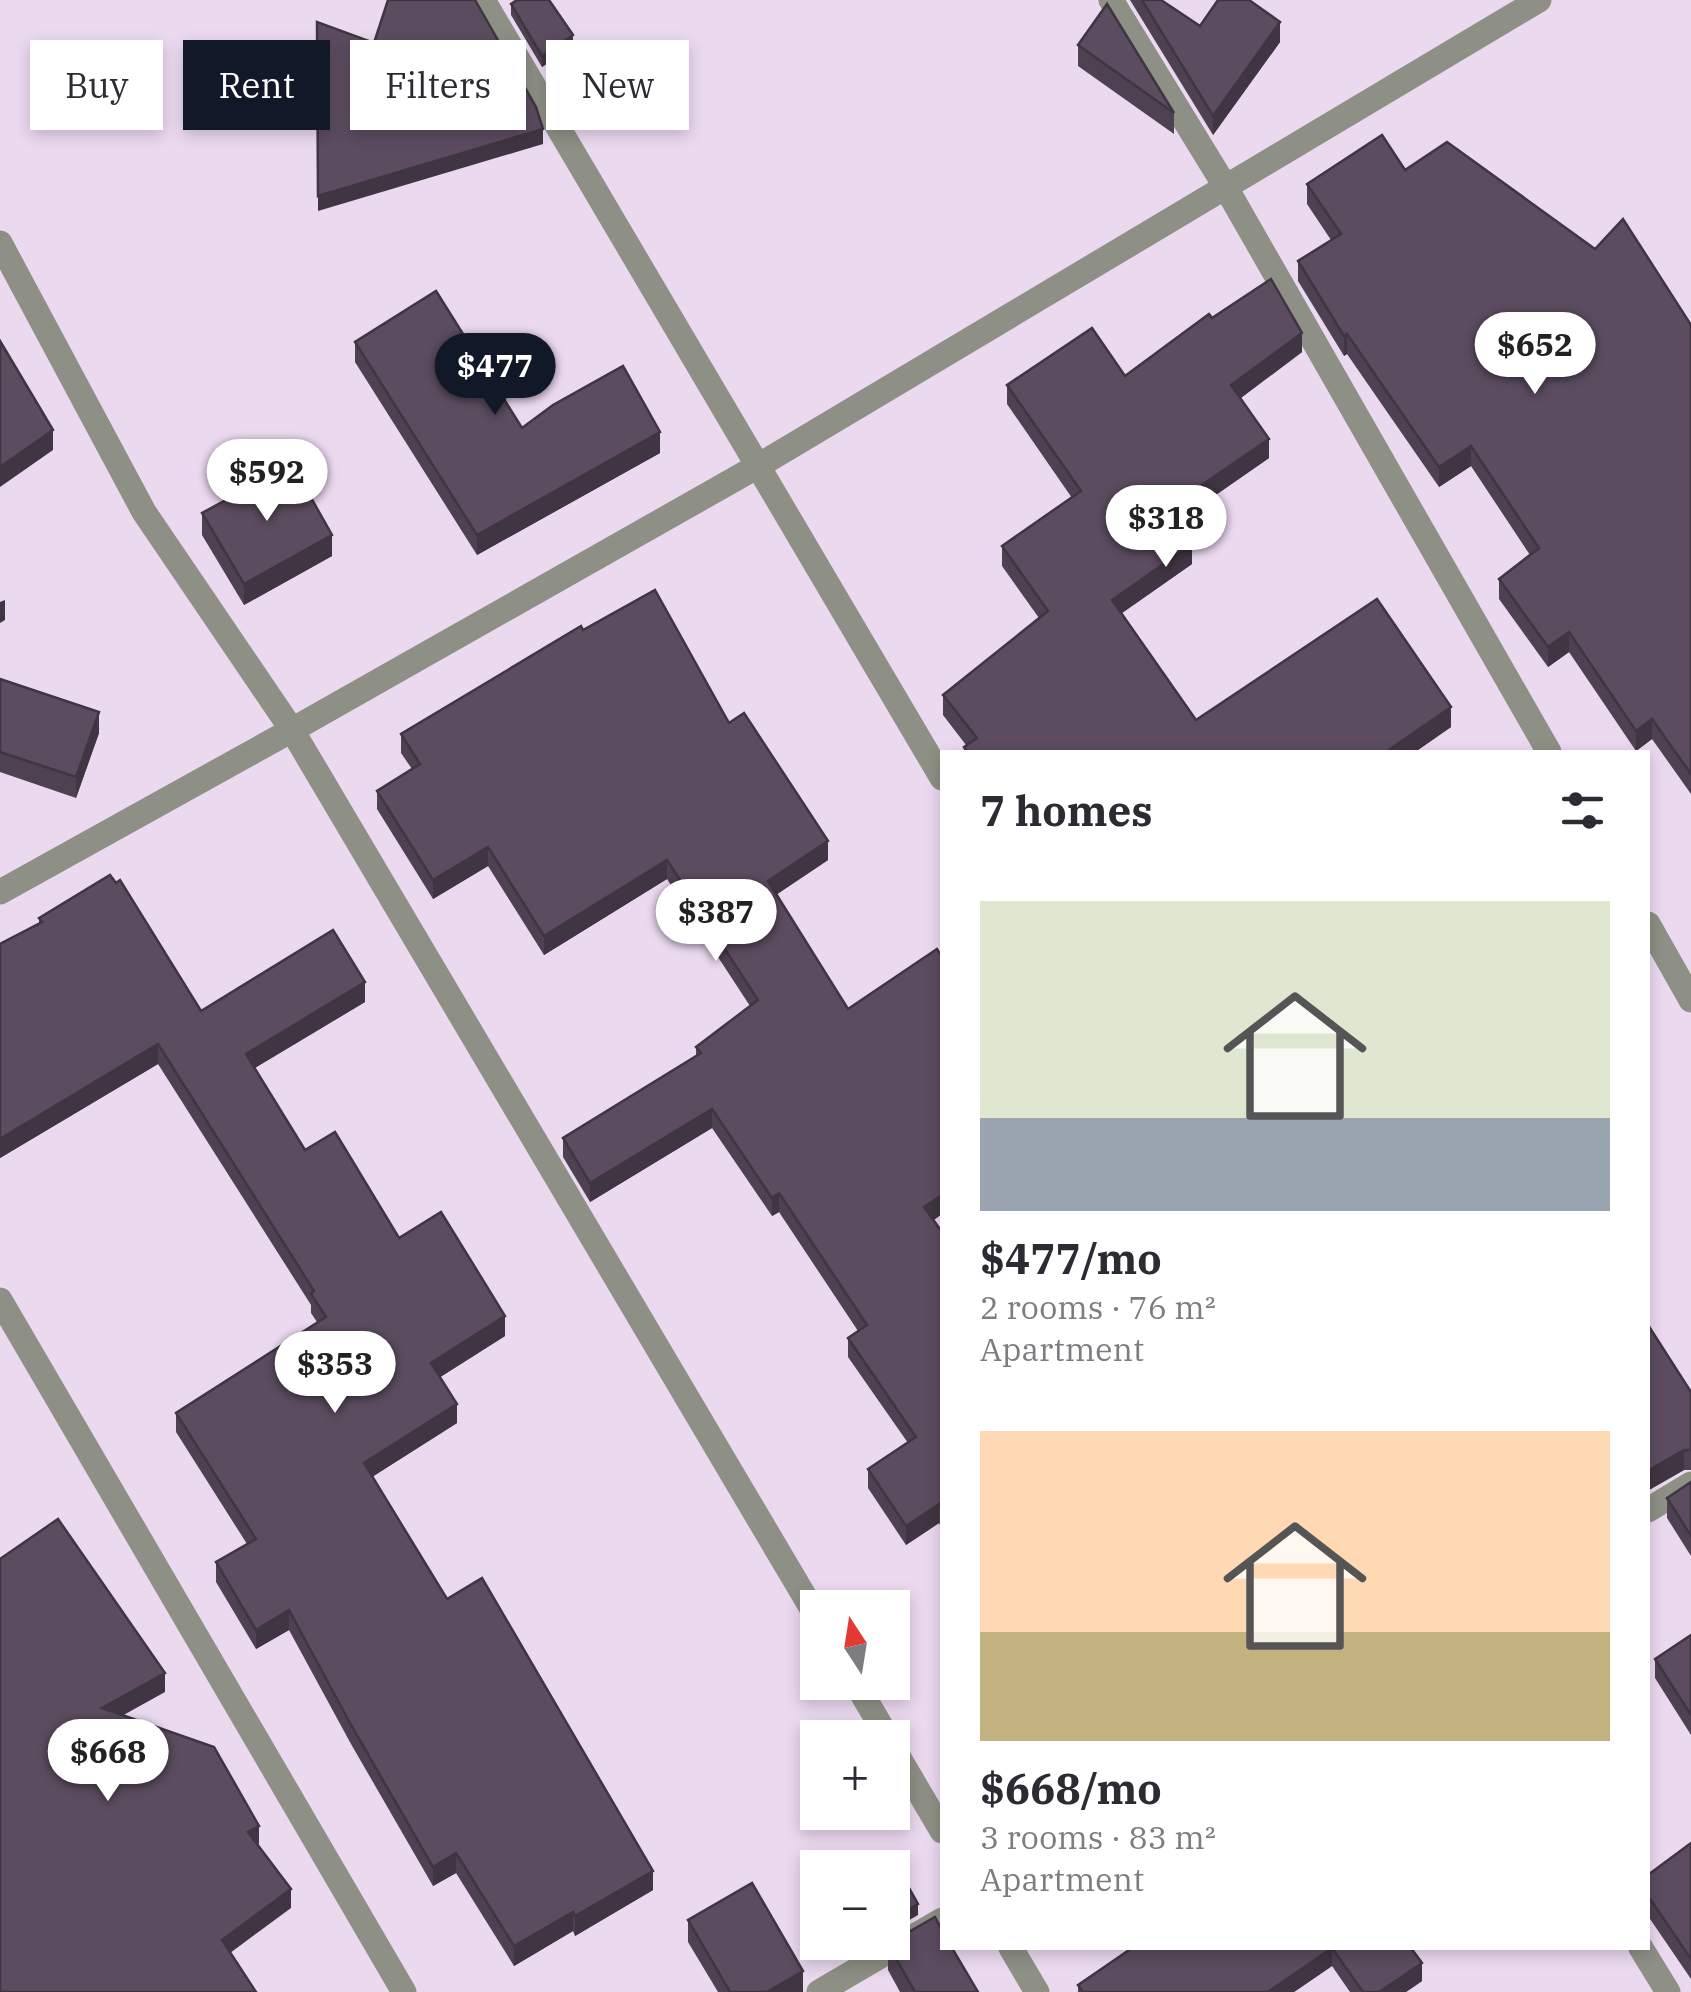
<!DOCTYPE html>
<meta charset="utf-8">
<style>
body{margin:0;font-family:"IBM Plex Serif",serif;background:#f7f7f7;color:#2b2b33;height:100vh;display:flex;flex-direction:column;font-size:38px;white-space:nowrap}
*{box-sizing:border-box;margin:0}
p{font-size:32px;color:#7c7c81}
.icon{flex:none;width:55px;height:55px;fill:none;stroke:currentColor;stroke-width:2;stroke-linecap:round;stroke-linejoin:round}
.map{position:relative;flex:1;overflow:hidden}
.drawer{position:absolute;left:940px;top:750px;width:710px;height:1200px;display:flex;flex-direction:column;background:#fff;border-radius:0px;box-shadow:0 5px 15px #0003}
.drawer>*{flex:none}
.top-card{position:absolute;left:30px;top:40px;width:760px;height:90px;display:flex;gap:20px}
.needle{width:65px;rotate:348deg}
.controls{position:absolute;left:800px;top:1590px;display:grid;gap:20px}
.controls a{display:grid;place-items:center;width:110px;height:110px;border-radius:0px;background:#fff;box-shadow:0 5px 15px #0003;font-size:50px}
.price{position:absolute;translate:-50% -85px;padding:0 22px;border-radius:35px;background:#fff;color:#222;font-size:32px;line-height:65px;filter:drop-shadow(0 2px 5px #0008)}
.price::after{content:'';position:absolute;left:50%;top:60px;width:30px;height:22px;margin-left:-15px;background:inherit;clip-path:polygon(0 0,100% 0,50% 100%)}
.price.active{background:#111827;color:#fff}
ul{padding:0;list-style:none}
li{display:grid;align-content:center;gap:20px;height:530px;padding:0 40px}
li span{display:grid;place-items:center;height:310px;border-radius:0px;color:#555}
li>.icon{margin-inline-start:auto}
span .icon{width:180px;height:180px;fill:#fffc;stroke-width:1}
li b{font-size:42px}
h2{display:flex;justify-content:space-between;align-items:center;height:120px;padding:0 40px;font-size:42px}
.pill{padding:0 35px;border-radius:0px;background:#fff;box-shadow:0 5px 15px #0003;font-size:35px;line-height:90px}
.pill.active{background:#111827;color:#fff}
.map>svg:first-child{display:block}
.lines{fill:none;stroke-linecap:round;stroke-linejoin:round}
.minor{stroke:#8f9085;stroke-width:25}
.wall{fill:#4e4152}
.shaded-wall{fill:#403542}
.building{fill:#5b4c5f;stroke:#403542;stroke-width:2.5}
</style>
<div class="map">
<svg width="1691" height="1992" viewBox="0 0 1691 1992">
<rect width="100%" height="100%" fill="#ebd9f0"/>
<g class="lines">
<!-- minor -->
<g class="minor">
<path d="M 483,0 L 942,778"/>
<path d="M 1111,0 L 1225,186 L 1549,752"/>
<path d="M 0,243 L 144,512 L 292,730 L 818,1619"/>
<path d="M 0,892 L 292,730 L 758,466 L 1539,0"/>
<path d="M 1648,924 L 1691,1000"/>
<path d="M 0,1300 L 404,1992"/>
<path d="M 1648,1510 L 1691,1484"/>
<path d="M 855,1682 L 888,1738"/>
<path d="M 892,1746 L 942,1831"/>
<path d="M 1011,1948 L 1037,1992"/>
<path d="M 1641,1948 L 1668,1992"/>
<path d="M 819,1992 L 942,1920"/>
</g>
</g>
<!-- wall -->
<g class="wall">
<path d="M 1130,0 L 1161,0 L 1200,26 L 1280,42 L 1213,135 Z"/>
<path d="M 511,4 L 573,46 L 542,67 L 511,15 Z"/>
<path d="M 1078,45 L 1174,113 L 1174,134 L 1078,66 Z"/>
<path d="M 1405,170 L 1691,325 L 1691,794 L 1652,739 L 1636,751 L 1569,652 L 1548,667 L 1499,599 L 1499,579 L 1530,555 L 1471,466 L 1439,487 L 1347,354 L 1344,356 L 1298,281 L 1298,261 L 1331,240 L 1307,204 L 1307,184 Z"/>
<path d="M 1212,318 L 1302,352 L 1241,398 L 1269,458 L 1177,522 L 1192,564 L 1122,613 L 1196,720 L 1451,727 L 1415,752 L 964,752 L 964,747 L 966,745 L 943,715 L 943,695 L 1039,618 L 1002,566 L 1002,546 L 1072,498 L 1007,404 L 1007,385 L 1125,376 Z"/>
<path d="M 355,342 L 522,428 L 660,453 L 477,555 L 355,362 Z"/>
<path d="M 202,513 L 332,556 L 244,605 L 202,535 Z"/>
<path d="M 583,630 L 729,723 L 828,860 L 776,895 L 848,1009 L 942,957 L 942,1214 L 934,1220 L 942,1232 L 942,1529 L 939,1523 L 906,1545 L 868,1488 L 868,1469 L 908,1443 L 848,1357 L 848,1338 L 858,1331 L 779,1212 L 772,1216 L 712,1128 L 590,1202 L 563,1157 L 563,1138 L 696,1056 L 696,1047 L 750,1006 L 667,879 L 544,955 L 488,866 L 433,899 L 377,809 L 377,791 L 412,769 L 401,753 L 401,734 Z"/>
<path d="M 0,679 L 99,733 L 76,798 L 0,772 Z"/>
<path d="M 39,918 L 201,1011 L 365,1002 L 255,1068 L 305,1150 L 505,1336 L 440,1377 L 457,1423 L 372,1477 L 447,1599 L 653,1890 L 575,1936 L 573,1931 L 514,1966 L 456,1873 L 433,1886 L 351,1744 L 289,1630 L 256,1649 L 216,1582 L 216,1562 L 247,1544 L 176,1432 L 176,1413 L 317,1322 L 311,1313 L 311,1305 L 158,1064 L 0,1158 L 0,944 L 39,924 Z"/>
<path d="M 1648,1325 L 1691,1392 L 1691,1470 L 1684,1470 L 1649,1490 L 1648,1487 Z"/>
<path d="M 1691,1482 L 1691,1556 L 1667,1518 L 1667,1498 Z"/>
<path d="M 1691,1635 L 1691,1735 L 1655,1678 L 1655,1659 Z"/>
<path d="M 1691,1843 L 1691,1979 L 1648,1916 L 1648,1875 Z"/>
<path d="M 688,1920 L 803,1992 L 718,1992 L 688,1942 Z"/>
<path d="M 888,1944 L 978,1992 L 900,1992 L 888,1970 Z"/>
<path d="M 1132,1948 L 1411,1948 L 1422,1981 L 1406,1992 L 1350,1992 L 1332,1966 L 1294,1992 L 1078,1992 L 1078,1985 Z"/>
</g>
<!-- shaded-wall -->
<g class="shaded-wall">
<path d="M 1280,22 L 1280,42 L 1213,135 L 1213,116 Z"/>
<path d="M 573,35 L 573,46 L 542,67 L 542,56 Z"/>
<path d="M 543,129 L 543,144 L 318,211 L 318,196 Z"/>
<path d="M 1302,333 L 1302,352 L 1231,405 L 1231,385 Z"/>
<path d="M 1347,334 L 1347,354 L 1344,356 L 1344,336 Z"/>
<path d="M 53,430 L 53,450 L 0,487 L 0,467 Z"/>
<path d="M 660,432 L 660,453 L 477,555 L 477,535 Z"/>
<path d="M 1269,439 L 1269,458 L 1168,528 L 1168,508 Z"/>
<path d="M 1471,446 L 1471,466 L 1439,487 L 1439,467 Z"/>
<path d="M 332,535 L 332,556 L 244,605 L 244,584 Z"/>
<path d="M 1192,544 L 1192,564 L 1112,620 L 1112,600 Z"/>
<path d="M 5,600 L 5,620 L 0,623 L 0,602 Z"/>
<path d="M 1569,632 L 1569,652 L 1548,667 L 1548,647 Z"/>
<path d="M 1451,707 L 1451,727 L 1415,752 L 1386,752 Z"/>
<path d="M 99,712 L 99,733 L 76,798 L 76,777 Z"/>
<path d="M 1652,719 L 1652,739 L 1636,751 L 1636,731 Z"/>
<path d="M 828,841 L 828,860 L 768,900 L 768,881 Z"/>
<path d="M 488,847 L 488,866 L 433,899 L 433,880 Z"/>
<path d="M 667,860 L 667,879 L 544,955 L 544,936 Z"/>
<path d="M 365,982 L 365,1002 L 246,1073 L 246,1054 Z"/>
<path d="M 158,1044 L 158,1064 L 0,1158 L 0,1139 Z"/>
<path d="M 712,1109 L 712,1128 L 590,1202 L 590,1183 Z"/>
<path d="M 779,1193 L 779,1212 L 772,1216 L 772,1198 Z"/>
<path d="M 942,1195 L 942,1214 L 924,1226 L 924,1207 Z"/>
<path d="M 505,1316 L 505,1336 L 431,1383 L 431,1363 Z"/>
<path d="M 457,1404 L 457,1423 L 364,1482 L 364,1463 Z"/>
<path d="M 1684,1450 L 1684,1470 L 1649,1490 L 1649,1470 Z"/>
<path d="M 939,1504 L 939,1523 L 906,1545 L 906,1526 Z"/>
<path d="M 289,1610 L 289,1630 L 256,1649 L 256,1630 Z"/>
<path d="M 165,1673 L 165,1692 L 102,1727 L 102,1708 Z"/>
<path d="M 259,1826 L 259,1845 L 248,1832 Z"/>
<path d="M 456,1853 L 456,1873 L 433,1886 L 433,1867 Z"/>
<path d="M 653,1871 L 653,1890 L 575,1936 L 575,1916 Z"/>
<path d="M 291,1889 L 291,1908 L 222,1959 L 222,1940 Z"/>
<path d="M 918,1904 L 918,1915 L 892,1930 L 892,1919 Z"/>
<path d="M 573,1912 L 573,1931 L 514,1966 L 514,1946 Z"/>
<path d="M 1332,1948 L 1332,1966 L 1294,1992 L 1268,1992 Z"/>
<path d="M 1422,1963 L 1422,1981 L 1406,1992 L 1379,1992 Z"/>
<path d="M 803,1971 L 803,1992 L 767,1992 Z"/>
</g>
<!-- building -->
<g class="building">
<path d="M 388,0 L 475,0 L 536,107 L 543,129 L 318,196 L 317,22 L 374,43 Z"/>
<path d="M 517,0 L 549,0 L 573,35 L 542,56 L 511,4 Z"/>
<path d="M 1142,0 L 1161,0 L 1200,26 L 1218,0 L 1249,0 L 1280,22 L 1213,116 Z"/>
<path d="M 1107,4 L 1174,113 L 1078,45 Z"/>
<path d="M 1382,135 L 1405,170 L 1447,142 L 1595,249 L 1623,219 L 1691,325 L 1691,774 L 1652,719 L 1636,731 L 1569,632 L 1548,647 L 1499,579 L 1539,548 L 1471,446 L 1439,467 L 1347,334 L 1344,336 L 1298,261 L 1341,234 L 1307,184 Z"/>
<path d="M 1271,279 L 1302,333 L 1231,385 L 1269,439 L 1168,508 L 1192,544 L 1112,600 L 1196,720 L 1377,599 L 1451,707 L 1386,752 L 967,752 L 964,747 L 977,738 L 943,695 L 1048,611 L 1002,546 L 1081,491 L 1007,385 L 1092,328 L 1125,376 L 1209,314 L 1212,318 Z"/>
<path d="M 436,291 L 522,428 L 553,405 L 623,366 L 660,432 L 477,535 L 355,342 Z"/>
<path d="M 0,341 L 53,430 L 0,467 Z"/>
<path d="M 292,464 L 332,535 L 244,584 L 202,513 Z"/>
<path d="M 655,590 L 729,723 L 744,713 L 828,841 L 768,881 L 848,1009 L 937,949 L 942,957 L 942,1117 L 941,1118 L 942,1120 L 942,1195 L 924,1207 L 942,1232 L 942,1510 L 939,1504 L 906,1526 L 868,1469 L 916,1437 L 848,1338 L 867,1325 L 779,1193 L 772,1198 L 712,1109 L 590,1183 L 563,1138 L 701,1053 L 696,1047 L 758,1000 L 667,860 L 544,936 L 488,847 L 433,880 L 377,791 L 420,764 L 401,734 L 581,626 L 583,630 Z"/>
<path d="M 0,679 L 99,712 L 76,777 L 0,752 Z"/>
<path d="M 110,875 L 116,883 L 120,880 L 201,1011 L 333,930 L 365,982 L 246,1054 L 305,1150 L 335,1132 L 399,1238 L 441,1212 L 505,1316 L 431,1363 L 457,1404 L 364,1463 L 447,1599 L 482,1578 L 653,1871 L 575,1916 L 573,1912 L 514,1946 L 456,1853 L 433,1867 L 351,1725 L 289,1610 L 256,1630 L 216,1562 L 256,1539 L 176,1413 L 326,1317 L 311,1294 L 314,1291 L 158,1044 L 0,1139 L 0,944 L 42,922 L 39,918 Z"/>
<path d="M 1648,1325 L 1691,1392 L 1691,1450 L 1684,1450 L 1649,1470 L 1648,1467 Z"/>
<path d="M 1691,1482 L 1691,1536 L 1667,1498 Z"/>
<path d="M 58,1519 L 165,1673 L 102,1708 L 214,1747 L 259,1826 L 248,1832 L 291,1889 L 222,1940 L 256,1992 L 0,1992 L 0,1559 Z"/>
<path d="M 1691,1635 L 1691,1715 L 1655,1659 Z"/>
<path d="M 1691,1843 L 1691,1959 L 1648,1896 L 1648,1875 Z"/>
<path d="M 898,1868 L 918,1904 L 892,1919 L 892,1871 Z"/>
<path d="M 752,1883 L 803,1971 L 767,1992 L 730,1992 L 688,1920 Z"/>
<path d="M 935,1917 L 942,1930 L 942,1948 L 952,1948 L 978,1992 L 915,1992 L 888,1944 Z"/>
<path d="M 1132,1948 L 1411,1948 L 1422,1963 L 1379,1992 L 1363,1992 L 1332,1948 L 1268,1992 L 1083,1992 L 1078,1985 Z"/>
</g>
</svg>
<div class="controls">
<a><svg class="needle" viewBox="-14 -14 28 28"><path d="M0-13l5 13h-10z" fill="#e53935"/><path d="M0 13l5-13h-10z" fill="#7c7c81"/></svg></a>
<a>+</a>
<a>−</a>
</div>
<b class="price" style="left:1535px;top:397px">$652</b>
<b class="price active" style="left:495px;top:418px">$477</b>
<b class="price" style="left:267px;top:524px">$592</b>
<b class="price" style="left:1166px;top:570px">$318</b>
<b class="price" style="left:716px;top:964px">$387</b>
<b class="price" style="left:335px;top:1416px">$353</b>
<b class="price" style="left:108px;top:1804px">$668</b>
<div class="top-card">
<a class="pill">Buy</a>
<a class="pill active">Rent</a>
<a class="pill">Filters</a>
<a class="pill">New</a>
</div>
<section class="drawer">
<h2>7 homes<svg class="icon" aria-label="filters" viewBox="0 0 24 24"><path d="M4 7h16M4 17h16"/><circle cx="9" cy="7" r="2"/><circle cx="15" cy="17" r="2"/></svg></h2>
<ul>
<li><span style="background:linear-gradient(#dfe7d0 70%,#9aa5b1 0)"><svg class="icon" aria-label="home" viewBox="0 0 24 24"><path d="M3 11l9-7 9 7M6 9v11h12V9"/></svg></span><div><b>$477/mo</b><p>2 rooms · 76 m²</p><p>Apartment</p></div></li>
<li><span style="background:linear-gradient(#ffd9b3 65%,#c2b280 0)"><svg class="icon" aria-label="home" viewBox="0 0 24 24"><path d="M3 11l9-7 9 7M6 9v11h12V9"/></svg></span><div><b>$668/mo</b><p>3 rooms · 83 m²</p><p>Apartment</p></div></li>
</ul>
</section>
</div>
